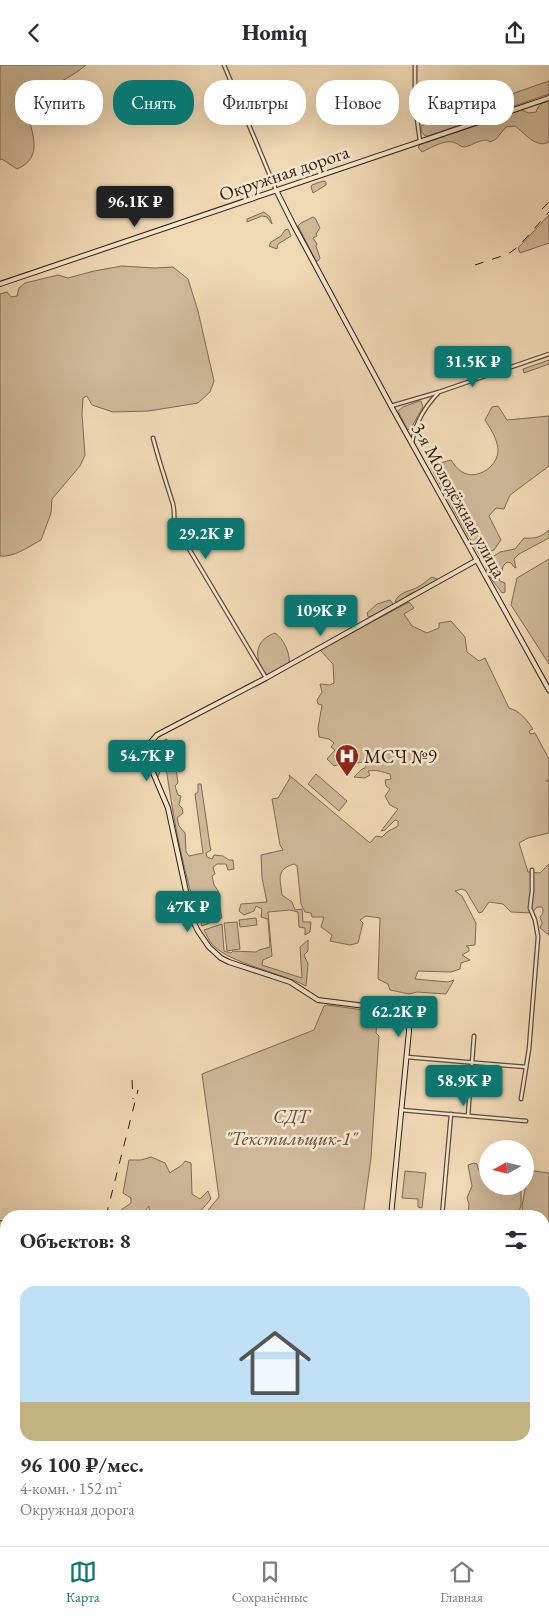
<!DOCTYPE html>
<html lang="ru">
<meta charset="utf-8">
<style>
body{margin:0;font-family:"EB Garamond",serif;background:#f7f7f7;color:#2b2b33;height:100vh;display:flex;flex-direction:column;font-size:19px;white-space:nowrap}
*{box-sizing:border-box;margin:0}
p{font-size:16px;color:#7c7c81}
.icon{flex:none;width:28px;height:28px;fill:none;stroke:currentColor;stroke-width:2;stroke-linecap:round;stroke-linejoin:round}
.map{position:relative;flex:1;overflow:hidden}
.sheet{position:absolute;left:0px;top:1145px;width:550px;height:336px;display:flex;flex-direction:column;background:#fff;border-radius:20px 20px 0 0;box-shadow:0 5px 20px #0002}
.sheet>*{flex:none}
.banner{position:absolute;left:15px;top:15px;width:520px;height:45px;display:flex;gap:10px}
.needle{width:32px;rotate:262deg}
.tools{position:absolute;left:479px;top:1075px;display:grid;gap:10px}
.tools a{display:grid;place-items:center;width:55px;height:55px;border-radius:50%;background:#fff;box-shadow:0 5px 20px #0002;font-size:25px}
.price{position:absolute;translate:-50% -42px;padding:0 11px;border-radius:5px;background:#0f766e;color:#fff;font-size:16px;line-height:32px;filter:drop-shadow(0 1px 2px #0008)}
.price::after{content:'';position:absolute;left:50%;top:30px;width:15px;height:11px;margin-left:-8px;background:inherit;clip-path:polygon(0 0,100% 0,50% 100%)}
.price.current{background:#222;color:#fff}
ul{padding:0;list-style:none}
li{display:grid;align-content:center;gap:10px;height:265px;padding:0 20px}
li+li{border-top:1px solid #e1e1e2}
li span{display:grid;place-items:center;height:155px;border-radius:15px;color:#555}
li>.icon{margin-inline-start:auto}
span .icon{width:90px;height:90px;fill:#fffc;stroke-width:1}
li b{font-size:21px}
h2{display:flex;justify-content:space-between;align-items:center;height:60px;padding:0 20px;font-size:21px}
.pill{padding:0 18px;border-radius:20px;background:#fff;box-shadow:0 5px 20px #0002;font-size:18px;line-height:45px}
.pill.current{background:#0f766e;color:#fff}
header{display:flex;justify-content:space-between;align-items:center;height:65px;padding:0 20px;background:#fff;font-size:22px;font-weight:800}
.tab-bar{display:flex;justify-content:space-around;align-items:center;height:70px;border-top:1px solid #e1e1e2;background:#fff;font-size:14px;color:#7c7c81}
.tab-bar a{display:grid;justify-items:center;gap:2px}
.tab-bar .current{color:#0f766e}
.map>svg:first-child{display:block}
.green{fill:#ceb898;stroke:#7d6a55}
.lines{fill:none;stroke-linecap:round;stroke-linejoin:round}
.minor-casing{stroke:#5d4c3a;stroke-width:5}
.secondary-casing{stroke:#2c1d12;stroke-width:6}
.minor{stroke:#f5e6ce;stroke-width:2.5}
.secondary{stroke:#f5e6ce;stroke-width:4}
.rail{stroke:#2c1d12;stroke-width:1;stroke-dasharray:9 9;stroke-linecap:butt}
.labels{text-anchor:middle;dominant-baseline:central;stroke-width:5;stroke-linejoin:round;paint-order:stroke}
.street-label{font-size:19px;fill:#2c1d12;stroke:#f5e6ce}
.poi-label{font-size:19px;fill:#2c1d12;stroke:#f5e6ce;text-anchor:start}
.park-label{font-size:19px;font-style:italic;fill:#5d4c3a;stroke:#f5e6ce}
</style>
<header><svg class="icon" aria-label="back" viewBox="0 0 24 24"><path d="M15 5l-7 7 7 7"/></svg>Homiq<svg class="icon" aria-label="share" viewBox="0 0 24 24"><path d="M12 15V3M7 8l5-5 5 5M5 13v7h14v-7"/></svg></header>
<div class="map">
<svg width="549" height="1481" viewBox="0 0 549 1481">
<rect width="100%" height="100%" fill="#efd8b4"/>
<filter id="stains"><feTurbulence type="fractalNoise" baseFrequency=".004" numOctaves="4"/><feColorMatrix values="0 0 0 0 .2 0 0 0 0 .09 0 0 0 0 .02 0 0 0 .5 -.17"/></filter>
<radialGradient id="worn" r=".72"><stop offset=".6" stop-color="#630" stop-opacity="0"/><stop offset="1" stop-color="#630" stop-opacity=".3"/></radialGradient>
<!-- green -->
<g class="green">
<path d="M 0,0 L 86,0 C 69,14 39,30 17,30 L 15,35 L 19,40 L 19,46 L 27,46 C 32,68 44,93 17,104 L 2,94 L 0,95 Z"/>
<path d="M 549,16 L 549,29 L 428,71 L 425,71 L 421,66 L 421,61 L 436,55 Z"/>
<path d="M 549,36 L 549,77 C 536,84 525,68 515,61 L 506,62 L 496,74 L 490,77 L 487,75 C 477,75 470,82 464,82 C 460,82 457,78 453,77 C 444,75 430,83 422,87 L 418,82 L 421,79 L 521,45 L 529,48 L 536,47 C 539,39 541,38 549,36 Z"/>
<path d="M 323,116 L 326,117 L 326,120 L 313,128 L 311,122 L 312,120 Z"/>
<path d="M 264,147 L 270,152 L 272,159 L 267,152 L 262,151 L 247,157 L 247,154 Z"/>
<path d="M 549,150 L 549,178 L 520,188 L 518,183 Z"/>
<path d="M 313,152 L 315,153 L 320,163 L 316,169 L 317,171 L 313,173 L 317,179 L 316,181 L 320,193 L 318,196 L 316,196 L 298,161 L 301,158 Z"/>
<path d="M 288,164 L 291,171 L 278,179 L 277,184 L 269,181 L 271,177 L 281,171 L 285,165 Z"/>
<path d="M 122,201 L 155,203 L 173,202 L 188,214 L 198,246 L 214,316 L 210,327 L 198,338 L 149,346 L 113,347 L 92,340 L 87,331 L 83,333 L 82,349 L 85,390 L 80,401 L 52,434 L 51,448 L 41,475 C 30,481 13,493 0,491 L 0,229 L 7,227 L 11,232 L 17,231 L 19,223 L 25,218 L 58,210 L 68,213 L 94,206 Z"/>
<path d="M 549,295 L 549,299 L 524,308 L 523,304 Z"/>
<path d="M 419,336 L 421,336 L 423,342 L 410,365 L 407,364 L 398,346 L 403,342 Z"/>
<path d="M 498,341 L 507,355 L 549,351 L 549,401 L 510,430 L 504,444 L 496,443 L 489,451 L 501,475 L 494,485 L 480,491 L 461,458 L 431,403 L 437,399 L 451,395 C 454,399 457,404 462,407 C 477,416 499,401 498,384 C 497,373 490,363 485,355 L 492,342 Z"/>
<path d="M 549,465 L 549,473 L 519,489 L 514,494 L 516,503 L 514,502 L 511,498 L 507,497 L 503,501 L 502,507 L 496,507 L 500,516 L 505,518 L 505,527 L 502,528 C 496,518 483,509 487,496 L 500,487 L 515,484 L 524,473 C 535,474 541,472 549,465 Z"/>
<path d="M 549,494 L 549,599 L 511,540 L 517,513 Z"/>
<path d="M 432,512 L 437,514 C 431,525 418,524 408,530 C 402,534 402,537 395,537 C 398,527 411,526 418,522 C 424,519 427,515 432,512 Z"/>
<path d="M 390,535 L 394,540 L 375,550 L 368,552 L 367,548 L 377,539 Z"/>
<path d="M 409,537 L 414,543 L 404,549 L 412,561 L 427,568 L 439,563 L 439,558 L 451,556 L 465,572 L 467,587 L 479,596 L 485,593 L 509,643 C 520,646 526,654 533,664 L 529,666 L 530,669 L 535,668 L 549,694 L 549,714 L 546,716 L 549,716 L 549,768 L 528,773 L 519,778 L 528,807 L 540,808 L 549,799 L 549,870 L 540,863 L 542,858 L 540,852 C 543,849 544,846 542,842 L 537,842 L 532,848 L 511,847 L 503,839 L 489,837 L 482,847 L 479,848 L 466,826 L 462,824 L 455,826 L 462,831 L 476,858 L 475,880 L 466,881 L 469,883 L 469,886 L 462,890 L 470,895 L 461,898 L 460,904 L 451,907 L 418,906 L 415,914 L 448,917 L 454,915 L 446,929 L 417,927 L 409,929 L 390,925 L 388,919 L 378,914 L 380,853 L 366,851 L 360,855 L 363,858 L 358,878 L 350,880 L 330,876 L 332,870 L 321,862 L 324,852 L 312,852 L 311,848 L 305,847 L 301,839 L 297,801 L 294,799 C 276,804 280,814 282,830 L 292,837 L 295,845 L 302,844 L 303,857 L 311,857 L 310,867 L 305,870 L 305,863 L 299,862 L 298,847 L 290,845 L 268,847 L 272,891 L 263,895 L 262,900 L 302,913 L 300,882 L 308,875 L 308,886 L 304,890 L 308,899 L 306,921 C 280,907 230,899 212,879 C 209,876 207,870 204,865 L 222,859 L 224,886 L 231,888 L 233,886 L 256,887 L 259,885 L 270,882 L 268,854 L 261,852 L 262,844 L 256,841 L 254,846 L 244,850 L 239,846 L 241,839 L 267,837 L 262,813 L 261,790 L 283,785 L 280,780 L 272,734 L 278,733 L 290,713 L 289,710 L 370,778 L 376,771 L 382,772 L 387,767 L 398,761 L 398,756 L 395,755 L 385,765 L 381,766 L 398,744 L 390,740 L 385,731 L 390,724 L 386,721 L 385,715 L 391,714 L 390,709 C 382,707 376,704 368,706 L 370,710 L 365,713 L 354,712 L 362,704 L 365,703 L 366,701 L 363,697 L 358,698 L 345,687 L 340,688 L 335,694 L 340,699 L 334,701 L 327,694 L 335,685 L 331,682 L 334,678 L 329,674 L 319,672 L 318,663 L 322,640 L 318,639 L 317,635 L 322,627 L 320,619 L 330,620 L 334,618 L 333,599 L 320,585 Z"/>
<path d="M 275,568 C 283,573 291,589 289,599 L 267,610 C 253,595 254,575 275,568 Z"/>
<path d="M 167,674 L 170,690 L 174,690 L 178,718 L 175,721 L 178,730 L 181,731 L 179,740 L 182,743 L 183,748 L 177,753 L 179,761 L 185,768 L 186,787 L 189,791 L 203,788 L 195,729 L 198,727 L 198,719 L 201,719 L 210,781 L 211,785 L 206,788 L 207,792 L 212,794 L 214,790 L 223,791 L 229,795 L 233,795 L 234,804 L 228,805 L 226,799 L 217,799 L 213,802 L 215,809 L 212,811 L 214,820 L 219,827 L 214,828 L 215,836 L 213,838 L 220,842 L 222,853 L 202,861 C 183,810 174,756 166,703 L 162,701 L 158,712 L 152,695 L 153,683 L 160,677 Z"/>
<path d="M 316,709 L 347,736 L 339,746 L 308,719 Z"/>
<path d="M 256,853 L 257,860 L 240,862 L 239,855 Z"/>
<path d="M 237,857 L 240,884 L 227,886 L 224,858 Z"/>
<path d="M 327,940 L 378,947 L 376,968 L 379,971 L 371,1093 L 363,1151 L 205,1151 L 204,1150 L 219,1132 L 202,1009 L 314,965 L 324,941 Z"/>
<path d="M 528,1087 L 532,1103 L 534,1106 L 549,1108 L 549,1190 L 544,1193 L 544,1151 L 523,1151 L 522,1141 L 525,1125 Z"/>
<path d="M 151,1092 L 165,1098 L 170,1108 C 175,1103 181,1103 185,1096 L 191,1098 L 192,1129 L 200,1134 L 208,1126 L 211,1134 L 196,1151 L 150,1151 L 149,1141 C 139,1155 132,1154 117,1148 L 131,1138 L 131,1133 L 123,1128 L 129,1095 L 141,1095 Z"/>
<path d="M 474,1098 L 477,1099 C 478,1105 481,1112 487,1113 L 488,1121 L 521,1121 L 521,1140 L 518,1151 L 468,1151 L 469,1139 L 467,1133 L 472,1121 L 468,1100 Z"/>
<path d="M 405,1106 L 426,1108 L 422,1143 L 418,1142 L 418,1134 L 402,1133 Z"/>
<path d="M 0,1168 L 4,1177 L 2,1182 L 6,1198 L 6,1246 L 0,1204 Z"/>
</g>
<g class="lines">
<!-- minor casing -->
<g class="minor-casing">
<g id="minor">
<path d="M 224,0 L 276,125"/>
<path d="M 415,0 L 415,39 L 420,76"/>
<path d="M 391,341 L 439,327 L 549,289"/>
<path d="M 153,373 C 159,396 166,417 173,439 C 175,447 173,454 176,462 L 266,613"/>
<path d="M 412,377 C 416,357 424,343 438,328"/>
<path d="M 407,992 L 526,1002"/>
<path d="M 521,1034 L 529,984 L 538,872 L 535,855 L 530,843 L 532,826 L 532,805"/>
<path d="M 401,1045 L 526,1056"/>
<path d="M 468,1051 L 474,971"/>
<path d="M 442,1151 L 451,1049"/>
<path d="M 0,1231 L 6,1274"/>
<path d="M 0,1321 L 6,1320"/>
<path d="M 0,1377 L 6,1377"/>
<path d="M 46,1475 L 46,1481"/>
<path d="M 181,1481 L 182,1475"/>
<path d="M 246,1481 L 246,1475"/>
</g>
</g>
<!-- secondary casing -->
<g class="secondary-casing">
<g id="secondary">
<path d="M 276,125 L 293,159 L 391,341 L 549,625"/>
<path d="M 0,219 L 549,33"/>
<path d="M 391,1151 L 409,966 L 408,951 L 397,945 L 318,935 L 290,917 L 229,897 L 221,893 L 209,882 L 198,866 L 192,854 L 168,743 L 148,696 L 147,686 L 150,678 L 157,670 L 266,613 L 477,495"/>
<path d="M 544,1198 L 549,1198"/>
<path d="M 0,1460 L 6,1459"/>
<path d="M 77,1475 L 85,1481"/>
<path d="M 361,1481 L 361,1475"/>
</g>
</g>
<!-- minor -->
<use href="#minor" class="minor"/>
<!-- secondary -->
<use href="#secondary" class="secondary"/>
<!-- rail -->
<g class="rail">
<path d="M 542,144 L 549,137"/>
<path d="M 475,200 L 508,189 L 518,182 L 549,147"/>
<path d="M 132,1015 L 133,1034"/>
<path d="M 106,1151 L 138,1025"/>
<path d="M 0,1156 L 6,1155"/>
<path d="M 66,1481 L 70,1475"/>
</g>
</g>
<!-- icons -->
<defs>
<g id="hospital-pin" transform="scale(1.25)"><path d="M0 17L-7.5 6A9.5 9.5 0 1 1 7.5 6Z" fill="#8f2418" stroke="#f5e6ce"/><path d="M-5-5h3v3.5h4V-5h3V5h-3V1.5h-4V5h-3Z" fill="#fff"/></g>
</defs>
<g fill-rule="evenodd">
<use href="#hospital-pin" x="347" y="691"/>
</g>
<g class="labels">
<!-- street labels -->
<g class="street-label">
<text transform="translate(284 108) rotate(-19)">Окружная дорога</text>
<text transform="translate(459 435) rotate(61)">3-я Молодёжная улица</text>
</g>
<!-- poi labels -->
<g class="poi-label">
<text x="364" y="691">МСЧ №9</text>
</g>
<!-- park labels -->
<g class="park-label">
<text x="291" y="1051">СДТ<tspan x="291" dy="22">"Текстильщик-1"</tspan></text>
</g>
</g>
<rect width="100%" height="100%" filter="url(#stains)"/>
<rect width="100%" height="100%" fill="url(#worn)"/>
</svg>
<div class="tools">
<a><svg class="needle" viewBox="-14 -14 28 28"><path d="M0-13l5 13h-10z" fill="#e53935"/><path d="M0 13l5-13h-10z" fill="#7c7c81"/></svg></a>
</div>
<b class="price current" style="left:135px;top:163px">96.1K ₽</b>
<b class="price" style="left:473px;top:323px">31.5K ₽</b>
<b class="price" style="left:206px;top:495px">29.2K ₽</b>
<b class="price" style="left:321px;top:572px">109K ₽</b>
<b class="price" style="left:147px;top:717px">54.7K ₽</b>
<b class="price" style="left:188px;top:868px">47K ₽</b>
<b class="price" style="left:399px;top:973px">62.2K ₽</b>
<b class="price" style="left:464px;top:1042px">58.9K ₽</b>
<div class="banner">
<a class="pill">Купить</a>
<a class="pill current">Снять</a>
<a class="pill">Фильтры</a>
<a class="pill">Новое</a>
<a class="pill">Квартира</a>
</div>
<section class="sheet">
<h2>Объектов: 8<svg class="icon" aria-label="filters" viewBox="0 0 24 24"><path d="M4 7h16M4 17h16"/><circle cx="9" cy="7" r="2"/><circle cx="15" cy="17" r="2"/></svg></h2>
<ul>
<li><span style="background:linear-gradient(#bfe0f5 75%,#c2b280 0)"><svg class="icon" aria-label="home" viewBox="0 0 24 24"><path d="M3 11l9-7 9 7M6 9v11h12V9"/></svg></span><div><b>96 100 ₽/мес.</b><p>4-комн. · 152 m²</p><p>Окружная дорога</p></div></li>
</ul>
</section>
</div>
<nav class="tab-bar">
<a class="current"><svg class="icon" aria-label="map" viewBox="0 0 24 24"><path d="M3 6l6-2 6 2 6-2v14l-6 2-6-2-6 2zM9 4v14M15 6v14"/></svg>Карта</a>
<a><svg class="icon" aria-label="saved" viewBox="0 0 24 24"><path d="M7 4h10v16l-5-4-5 4z"/></svg>Сохранённые</a>
<a><svg class="icon" aria-label="home" viewBox="0 0 24 24"><path d="M3 11l9-7 9 7M6 9v11h12V9"/></svg>Главная</a>
</nav>
